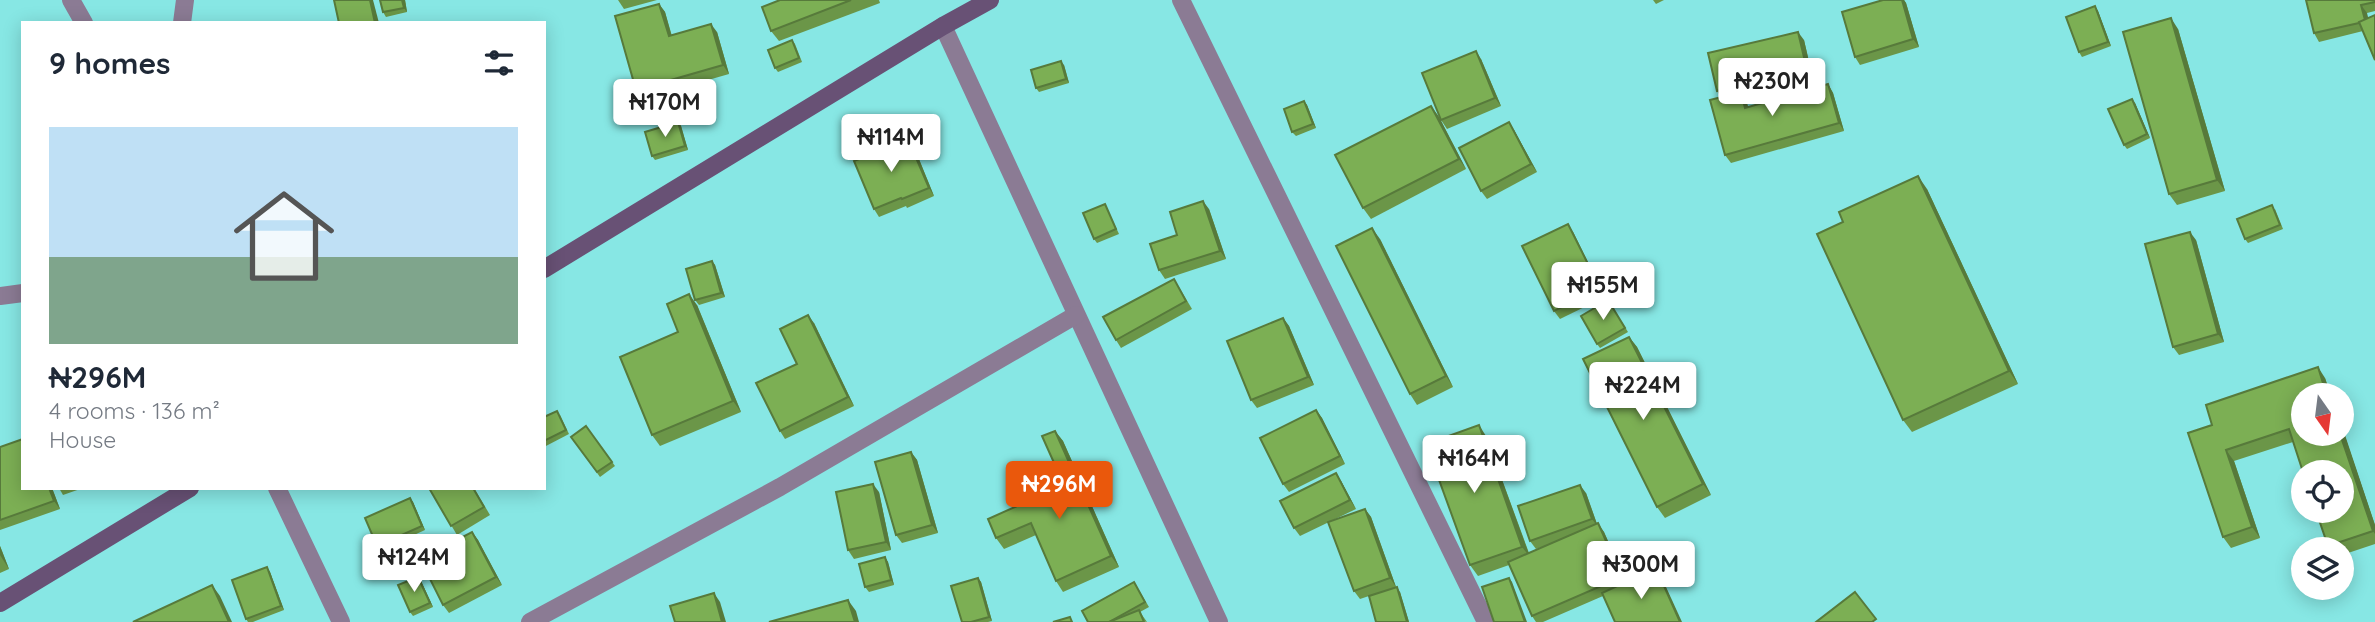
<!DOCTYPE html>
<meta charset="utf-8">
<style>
body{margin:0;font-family:Quicksand,sans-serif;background:#f2f2f3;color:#1f2937;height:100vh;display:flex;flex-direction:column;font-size:26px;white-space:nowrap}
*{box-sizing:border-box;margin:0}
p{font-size:23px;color:#747a83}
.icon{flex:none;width:38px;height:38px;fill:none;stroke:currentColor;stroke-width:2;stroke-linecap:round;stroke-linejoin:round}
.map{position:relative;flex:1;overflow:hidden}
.side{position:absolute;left:21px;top:21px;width:525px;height:469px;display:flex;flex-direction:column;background:#fff;border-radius:0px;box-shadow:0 4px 18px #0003}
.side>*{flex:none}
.needle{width:46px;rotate:166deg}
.tools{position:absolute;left:2291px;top:383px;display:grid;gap:14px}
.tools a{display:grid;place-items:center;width:63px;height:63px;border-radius:50%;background:#fff;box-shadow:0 4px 18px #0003;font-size:35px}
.price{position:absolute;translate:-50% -60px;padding:0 16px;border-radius:7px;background:#fff;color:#222;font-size:23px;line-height:46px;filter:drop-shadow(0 2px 4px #0008)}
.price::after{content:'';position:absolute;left:50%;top:42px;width:21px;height:16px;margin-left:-10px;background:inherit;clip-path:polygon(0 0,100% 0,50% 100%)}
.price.selected{background:#ea580c;color:#fff}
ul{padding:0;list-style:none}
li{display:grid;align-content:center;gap:14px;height:371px;padding:0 28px}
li+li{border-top:2px solid #e0e1e3}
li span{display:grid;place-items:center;height:217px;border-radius:0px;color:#555}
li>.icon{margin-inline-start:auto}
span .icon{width:126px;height:126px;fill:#fffc;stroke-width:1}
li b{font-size:30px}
h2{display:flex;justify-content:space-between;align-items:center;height:84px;padding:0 28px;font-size:30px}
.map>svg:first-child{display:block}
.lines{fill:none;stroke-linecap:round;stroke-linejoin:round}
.minor{stroke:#8b7b94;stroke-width:18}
.secondary{stroke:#685175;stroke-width:18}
.wall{fill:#6b9648}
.shaded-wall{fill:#577a3b}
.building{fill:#7caf54;stroke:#577a3b;stroke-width:2}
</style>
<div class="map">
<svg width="2375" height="622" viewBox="0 0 2375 622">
<rect width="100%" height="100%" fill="#87e7e4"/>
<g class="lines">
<!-- minor -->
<g class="minor">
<path d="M 71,0 L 84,23"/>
<path d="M 1181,0 L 1486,622"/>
<path d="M 182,23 L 185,0"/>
<path d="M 943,26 L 1219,622"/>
<path d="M 0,296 L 23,293"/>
<path d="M 277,488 L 341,622"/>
<path d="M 530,622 L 780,487 L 1076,315"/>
</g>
<!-- secondary -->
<g class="secondary">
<path d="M 544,269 L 943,26 L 990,0"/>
<path d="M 0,603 L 190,488"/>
</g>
</g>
<!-- wall -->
<g class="wall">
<path d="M 380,0 L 405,0 L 407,12 L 386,17 L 383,12 Z"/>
<path d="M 618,0 L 657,0 L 624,9 Z"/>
<path d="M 780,0 L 879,0 L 880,3 L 779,41 L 771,31 Z"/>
<path d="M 1653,0 L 1664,0 L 1656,4 Z"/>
<path d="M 1883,0 L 1904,0 L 1906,3 L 1919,47 L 1860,65 L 1855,57 Z"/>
<path d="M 2306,0 L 2375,0 L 2375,11 L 2367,13 L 2363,31 L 2319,42 L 2314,33 Z"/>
<path d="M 659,4 L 665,12 L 672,36 L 717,32 L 729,74 L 642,99 L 636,90 Z"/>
<path d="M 2095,6 L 2098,11 L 2111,46 L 2082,57 L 2079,52 Z"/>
<path d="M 2178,29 L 2225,191 L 2177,205 L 2169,194 Z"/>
<path d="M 792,40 L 795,44 L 802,62 L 778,72 L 775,68 Z"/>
<path d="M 1804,40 L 1813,79 L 1743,95 L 1746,100 L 1748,107 L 1828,84 L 1833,93 L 1844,131 L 1731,163 L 1725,155 L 1721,97 L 1717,91 Z"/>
<path d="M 1481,59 L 1501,106 L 1447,129 L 1441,120 Z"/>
<path d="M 1064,65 L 1069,83 L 1039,92 L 1036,88 Z"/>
<path d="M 1304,101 L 1307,105 L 1316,128 L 1296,136 L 1292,132 Z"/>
<path d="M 2135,103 L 2150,138 L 2127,149 L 2124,145 Z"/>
<path d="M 1431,106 L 1439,117 L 1466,169 L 1371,219 L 1363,208 Z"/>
<path d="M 678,122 L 681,126 L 688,150 L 655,160 L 652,156 Z"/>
<path d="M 1514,130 L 1537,172 L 1487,199 L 1481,191 Z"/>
<path d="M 914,147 L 934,196 L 907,208 L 906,206 L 879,217 L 874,209 Z"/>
<path d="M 1927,189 L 2018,384 L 1912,432 L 1903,420 Z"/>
<path d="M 1105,204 L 1119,234 L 1097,243 L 1094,239 Z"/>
<path d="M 1209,209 L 1226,259 L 1165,279 L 1159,270 Z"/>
<path d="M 2275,209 L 2283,229 L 2248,243 L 2245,239 Z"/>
<path d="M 1573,232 L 1605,297 L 1560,319 L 1554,311 Z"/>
<path d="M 1380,239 L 1453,387 L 1417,405 L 1410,394 Z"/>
<path d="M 2196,240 L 2224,342 L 2179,355 L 2173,347 Z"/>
<path d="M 712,261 L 715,265 L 725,297 L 699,305 L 695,300 Z"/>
<path d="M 1179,287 L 1192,309 L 1121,348 L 1116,340 Z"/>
<path d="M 1608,300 L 1628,332 L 1600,348 L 1597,344 Z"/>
<path d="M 697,305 L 741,412 L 660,446 L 652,435 L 678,332 Z"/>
<path d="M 1283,318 L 1289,326 L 1314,385 L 1257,408 L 1251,400 Z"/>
<path d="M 814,323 L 854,406 L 785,439 L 780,431 L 797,364 Z"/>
<path d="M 1629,337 L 1637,347 L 1711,495 L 1665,518 L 1657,507 Z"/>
<path d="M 2325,378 L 2375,525 L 2375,544 L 2342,555 L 2342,550 L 2331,550 L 2328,546 L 2293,442 L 2234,461 L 2260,538 L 2231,548 L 2223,537 L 2212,425 Z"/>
<path d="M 1316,410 L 1322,418 L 1345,464 L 1289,492 L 1283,484 Z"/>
<path d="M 560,415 L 569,434 L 544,447 L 544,417 Z"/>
<path d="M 586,426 L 615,466 L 600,477 L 571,437 Z"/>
<path d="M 1055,431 L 1063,441 L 1119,567 L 1063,592 L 1056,581 L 1036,535 L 1004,549 L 996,538 L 1064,485 Z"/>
<path d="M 1486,436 L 1529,553 L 1551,544 L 1536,549 L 1530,541 L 1586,493 L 1597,524 L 1604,532 L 1626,582 L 1656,568 L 1661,576 L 1603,596 L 1543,622 L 1536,622 L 1532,616 L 1509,565 L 1478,576 L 1470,565 Z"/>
<path d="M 0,447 L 23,488 L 52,488 L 60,509 L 0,530 Z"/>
<path d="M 911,452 L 917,460 L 938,533 L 902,543 L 896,535 Z"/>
<path d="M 1341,481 L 1356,509 L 1300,536 L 1294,528 Z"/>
<path d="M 59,488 L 83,488 L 63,495 Z"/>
<path d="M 429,488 L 474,488 L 490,515 L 457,535 Z"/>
<path d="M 879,492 L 891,550 L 854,559 L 848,550 Z"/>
<path d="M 410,498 L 413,502 L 425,530 L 381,550 L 377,546 Z"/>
<path d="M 1365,509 L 1371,517 L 1396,587 L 1375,594 L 1400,592 L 1409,622 L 1376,622 L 1369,596 L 1360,599 L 1354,591 Z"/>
<path d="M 472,532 L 478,540 L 502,585 L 449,613 L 443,605 Z"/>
<path d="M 0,546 L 9,569 L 0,573 Z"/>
<path d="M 885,557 L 888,562 L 894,585 L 869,592 L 865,587 Z"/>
<path d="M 267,567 L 270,572 L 284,610 L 253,622 L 248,622 L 246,619 Z"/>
<path d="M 418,577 L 421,581 L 433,607 L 413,616 L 410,612 Z"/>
<path d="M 978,578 L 981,582 L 992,621 L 988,622 L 962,622 Z"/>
<path d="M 1134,582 L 1149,607 L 1140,612 L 1147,622 L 1082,611 Z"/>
</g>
<!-- shaded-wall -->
<g class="shaded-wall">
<path d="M 370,0 L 373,0 L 379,23 L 375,23 Z"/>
<path d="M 402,0 L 405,0 L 407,12 L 404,8 Z"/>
<path d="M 1902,0 L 1904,0 L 1906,3 L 1919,47 L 1913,39 Z"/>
<path d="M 659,4 L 665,12 L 674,45 L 669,36 Z"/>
<path d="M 2361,5 L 2367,13 L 2371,29 L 2365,21 Z"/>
<path d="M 2095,6 L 2098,11 L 2111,46 L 2108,42 Z"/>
<path d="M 2171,18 L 2178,29 L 2225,191 L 2217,180 Z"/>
<path d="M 711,24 L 717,32 L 729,74 L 723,65 Z"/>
<path d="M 1798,32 L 1804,40 L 1813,79 L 1807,70 Z"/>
<path d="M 1476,51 L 1481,59 L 1501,106 L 1495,98 Z"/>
<path d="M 1061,61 L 1064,65 L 1069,83 L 1066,79 Z"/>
<path d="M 1828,84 L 1833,93 L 1844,131 L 1839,123 Z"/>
<path d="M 1741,92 L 1746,100 L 1751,116 L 1745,108 Z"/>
<path d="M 2132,99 L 2135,103 L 2150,138 L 2147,134 Z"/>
<path d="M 1304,101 L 1307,105 L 1316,128 L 1313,124 Z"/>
<path d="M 1431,106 L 1439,117 L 1466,169 L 1459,159 Z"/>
<path d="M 678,122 L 681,126 L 688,150 L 685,146 Z"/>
<path d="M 1509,122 L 1514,130 L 1537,172 L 1531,164 Z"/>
<path d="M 908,139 L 914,147 L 934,196 L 929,188 Z"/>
<path d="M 1918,176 L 1927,189 L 2018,384 L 2009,371 Z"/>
<path d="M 1203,201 L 1209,209 L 1226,259 L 1220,251 Z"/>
<path d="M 1568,224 L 1573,232 L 1605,297 L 1600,288 Z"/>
<path d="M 1372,228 L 1380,239 L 1453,387 L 1446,376 Z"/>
<path d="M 2190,232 L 2196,240 L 2224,342 L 2218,334 Z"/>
<path d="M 712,261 L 715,265 L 725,297 L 721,293 Z"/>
<path d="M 689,294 L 697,305 L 741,412 L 733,401 Z"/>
<path d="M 808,315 L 814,323 L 854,406 L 848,397 Z"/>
<path d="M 1283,318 L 1289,326 L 1314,385 L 1308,377 Z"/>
<path d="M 1629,337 L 1637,347 L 1711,495 L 1703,484 Z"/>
<path d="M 2318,367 L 2325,378 L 2331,396 L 2327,396 Z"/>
<path d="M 1316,410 L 1322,418 L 1345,464 L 1340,456 Z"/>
<path d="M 1479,425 L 1486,436 L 1530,557 L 1522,547 Z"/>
<path d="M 2342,426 L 2375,525 L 2375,534 L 2373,531 L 2340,434 L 2342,434 Z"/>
<path d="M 1055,431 L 1063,441 L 1119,567 L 1111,556 Z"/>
<path d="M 2226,450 L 2234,461 L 2260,538 L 2252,527 Z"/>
<path d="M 911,452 L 917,460 L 938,533 L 932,525 Z"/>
<path d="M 1336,473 L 1341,481 L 1356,509 L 1350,500 Z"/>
<path d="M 873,484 L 879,492 L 891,550 L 886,542 Z"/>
<path d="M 1580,485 L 1586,493 L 1598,527 L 1592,519 Z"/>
<path d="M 49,488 L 52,488 L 60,509 L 54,501 Z"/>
<path d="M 410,498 L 413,502 L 425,530 L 422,526 Z"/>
<path d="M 1365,509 L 1371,517 L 1396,587 L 1390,578 Z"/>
<path d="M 1598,523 L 1604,532 L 1627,585 L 1622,577 Z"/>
<path d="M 472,532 L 478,540 L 502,585 L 496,577 Z"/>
<path d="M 0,546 L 9,569 L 0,555 Z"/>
<path d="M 885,557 L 888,562 L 894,585 L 891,580 Z"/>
<path d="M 267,567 L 270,572 L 284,610 L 281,606 Z"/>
<path d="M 1656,568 L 1661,576 L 1682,622 L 1680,622 Z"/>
<path d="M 418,577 L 421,581 L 433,607 L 430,603 Z"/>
<path d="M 978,578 L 981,582 L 992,621 L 989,617 Z"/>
<path d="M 1509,578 L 1512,582 L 1527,622 L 1525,622 Z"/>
<path d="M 212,585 L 220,596 L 232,622 L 229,622 Z"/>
<path d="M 1397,587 L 1400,592 L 1409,622 L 1407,622 Z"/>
<path d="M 714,593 L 720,602 L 726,622 L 722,622 Z"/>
<path d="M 848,600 L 856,611 L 859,622 L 855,622 Z"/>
</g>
<!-- building -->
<g class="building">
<path d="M 334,0 L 370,0 L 375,23 L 339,23 Z"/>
<path d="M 380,0 L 402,0 L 404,8 L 383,12 Z"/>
<path d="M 780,0 L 851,0 L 771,31 L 762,7 Z"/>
<path d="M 1883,0 L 1902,0 L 1913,39 L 1855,57 L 1842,12 Z"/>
<path d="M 2306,0 L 2375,0 L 2375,2 L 2361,5 L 2365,20 L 2359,23 L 2314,33 Z"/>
<path d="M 659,4 L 669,36 L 711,24 L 723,65 L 636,90 L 615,16 Z"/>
<path d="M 2095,6 L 2108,42 L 2079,52 L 2066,17 Z"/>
<path d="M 2375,15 L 2375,60 L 2359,22 Z"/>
<path d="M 2171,18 L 2217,180 L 2169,194 L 2123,32 Z"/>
<path d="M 1798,32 L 1807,70 L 1717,91 L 1708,53 Z"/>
<path d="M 792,40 L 799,58 L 775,68 L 768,50 Z"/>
<path d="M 1476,51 L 1495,98 L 1441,120 L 1422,73 Z"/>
<path d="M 1061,61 L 1066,79 L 1036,88 L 1031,70 Z"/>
<path d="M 1828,84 L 1839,123 L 1725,155 L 1710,100 L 1741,92 L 1745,108 Z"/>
<path d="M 2132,99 L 2147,134 L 2124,145 L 2108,109 Z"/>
<path d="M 1304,101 L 1313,124 L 1292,132 L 1284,109 Z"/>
<path d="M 1431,106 L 1459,159 L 1363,208 L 1335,155 Z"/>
<path d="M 678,122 L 685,146 L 652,156 L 645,132 Z"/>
<path d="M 1509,122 L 1531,164 L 1481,191 L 1459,148 Z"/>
<path d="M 908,139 L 929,188 L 902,199 L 901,198 L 874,209 L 854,161 Z"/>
<path d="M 1918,176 L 2009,371 L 1903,420 L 1817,234 L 1843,222 L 1839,212 Z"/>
<path d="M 1203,201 L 1220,251 L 1159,270 L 1150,244 L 1177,235 L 1170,212 Z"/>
<path d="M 1105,204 L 1116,229 L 1094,239 L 1083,213 Z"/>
<path d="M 2272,205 L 2280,225 L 2245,239 L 2237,219 Z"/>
<path d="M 1568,224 L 1600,288 L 1554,311 L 1522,246 Z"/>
<path d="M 1372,228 L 1446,376 L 1410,394 L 1336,246 Z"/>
<path d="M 2190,232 L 2218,334 L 2173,347 L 2145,244 Z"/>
<path d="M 712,261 L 721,293 L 695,300 L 686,269 Z"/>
<path d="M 1174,279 L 1186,301 L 1116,340 L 1103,317 Z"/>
<path d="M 689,294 L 733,401 L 652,435 L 620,357 L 678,332 L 667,304 Z"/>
<path d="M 1608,300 L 1625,328 L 1597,344 L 1581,316 Z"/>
<path d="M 808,315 L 848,397 L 780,431 L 756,383 L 797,364 L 780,329 Z"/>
<path d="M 1283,318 L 1308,377 L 1251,400 L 1227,341 Z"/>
<path d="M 1629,337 L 1703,484 L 1657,507 L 1583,359 Z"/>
<path d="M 2318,367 L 2327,396 L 2303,396 L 2303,434 L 2340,434 L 2373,531 L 2328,546 L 2316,511 L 2342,511 L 2342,472 L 2303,472 L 2289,429 L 2226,450 L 2252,527 L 2223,537 L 2188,433 L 2212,425 L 2206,405 Z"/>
<path d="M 1316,410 L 1340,456 L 1283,484 L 1260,438 Z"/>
<path d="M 557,411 L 566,430 L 544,441 L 544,417 Z"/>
<path d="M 1479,425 L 1522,547 L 1470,565 L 1426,444 Z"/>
<path d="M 586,426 L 612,462 L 597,472 L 571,437 Z"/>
<path d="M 1055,431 L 1111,556 L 1056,581 L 1031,523 L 996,538 L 988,519 L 1064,485 L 1042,436 Z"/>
<path d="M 23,439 L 23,488 L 49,488 L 54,501 L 0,520 L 0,447 Z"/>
<path d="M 911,452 L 932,525 L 896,535 L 875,462 Z"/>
<path d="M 1336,473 L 1350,500 L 1294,528 L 1280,501 Z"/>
<path d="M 873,484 L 886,542 L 848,550 L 836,492 Z"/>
<path d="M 1580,485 L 1592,519 L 1530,541 L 1518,506 Z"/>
<path d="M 429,488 L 473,488 L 484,507 L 451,526 Z"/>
<path d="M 410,498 L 422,526 L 377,546 L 365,518 Z"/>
<path d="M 1365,509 L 1390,578 L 1354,591 L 1328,522 Z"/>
<path d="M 1598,523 L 1622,577 L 1532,616 L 1508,562 Z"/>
<path d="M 472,532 L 496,577 L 443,605 L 420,559 Z"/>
<path d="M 885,557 L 891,580 L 865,587 L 859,564 Z"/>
<path d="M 267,567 L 281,606 L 246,619 L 232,580 Z"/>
<path d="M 1656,568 L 1680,622 L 1615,622 L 1602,593 Z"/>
<path d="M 418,577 L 430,603 L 410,612 L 398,585 Z"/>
<path d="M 978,578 L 989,617 L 971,622 L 962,622 L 951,586 Z"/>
<path d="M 1509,578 L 1525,622 L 1494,622 L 1482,587 Z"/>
<path d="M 1134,582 L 1145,602 L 1109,622 L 1088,622 L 1082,611 Z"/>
<path d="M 212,585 L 229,622 L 133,622 Z"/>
<path d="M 1397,587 L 1407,622 L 1376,622 L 1369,596 Z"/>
<path d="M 1855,592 L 1876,619 L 1872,622 L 1816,622 Z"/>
<path d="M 714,593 L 722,622 L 675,622 L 670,606 Z"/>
<path d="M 848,600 L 855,622 L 769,622 Z"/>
<path d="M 1139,610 L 1144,622 L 1109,622 Z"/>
<path d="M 1070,617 L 1072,622 L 1053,622 Z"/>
</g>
</svg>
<div class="tools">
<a><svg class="needle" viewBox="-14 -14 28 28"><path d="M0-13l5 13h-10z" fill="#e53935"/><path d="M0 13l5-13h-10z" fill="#747a83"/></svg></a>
<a><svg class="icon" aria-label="locate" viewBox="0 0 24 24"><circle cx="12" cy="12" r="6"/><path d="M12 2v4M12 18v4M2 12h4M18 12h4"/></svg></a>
<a><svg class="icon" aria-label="layers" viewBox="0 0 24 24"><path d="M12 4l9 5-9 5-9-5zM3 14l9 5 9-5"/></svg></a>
</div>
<b class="price" style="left:1772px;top:118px">₦230M</b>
<b class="price" style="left:665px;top:139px">₦170M</b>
<b class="price" style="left:891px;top:174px">₦114M</b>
<b class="price" style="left:1603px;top:322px">₦155M</b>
<b class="price" style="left:1643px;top:422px">₦224M</b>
<b class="price" style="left:1474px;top:495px">₦164M</b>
<b class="price selected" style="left:1059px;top:521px">₦296M</b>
<b class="price" style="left:414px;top:594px">₦124M</b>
<b class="price" style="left:1641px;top:601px">₦300M</b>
<section class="side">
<h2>9 homes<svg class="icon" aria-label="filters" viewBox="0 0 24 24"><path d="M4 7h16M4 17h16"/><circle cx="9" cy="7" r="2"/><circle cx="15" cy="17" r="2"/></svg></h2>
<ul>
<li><span style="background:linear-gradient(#bfe0f5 60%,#7fa58c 0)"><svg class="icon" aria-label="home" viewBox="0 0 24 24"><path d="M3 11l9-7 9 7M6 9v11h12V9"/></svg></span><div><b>₦296M</b><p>4 rooms · 136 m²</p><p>House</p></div></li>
</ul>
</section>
</div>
